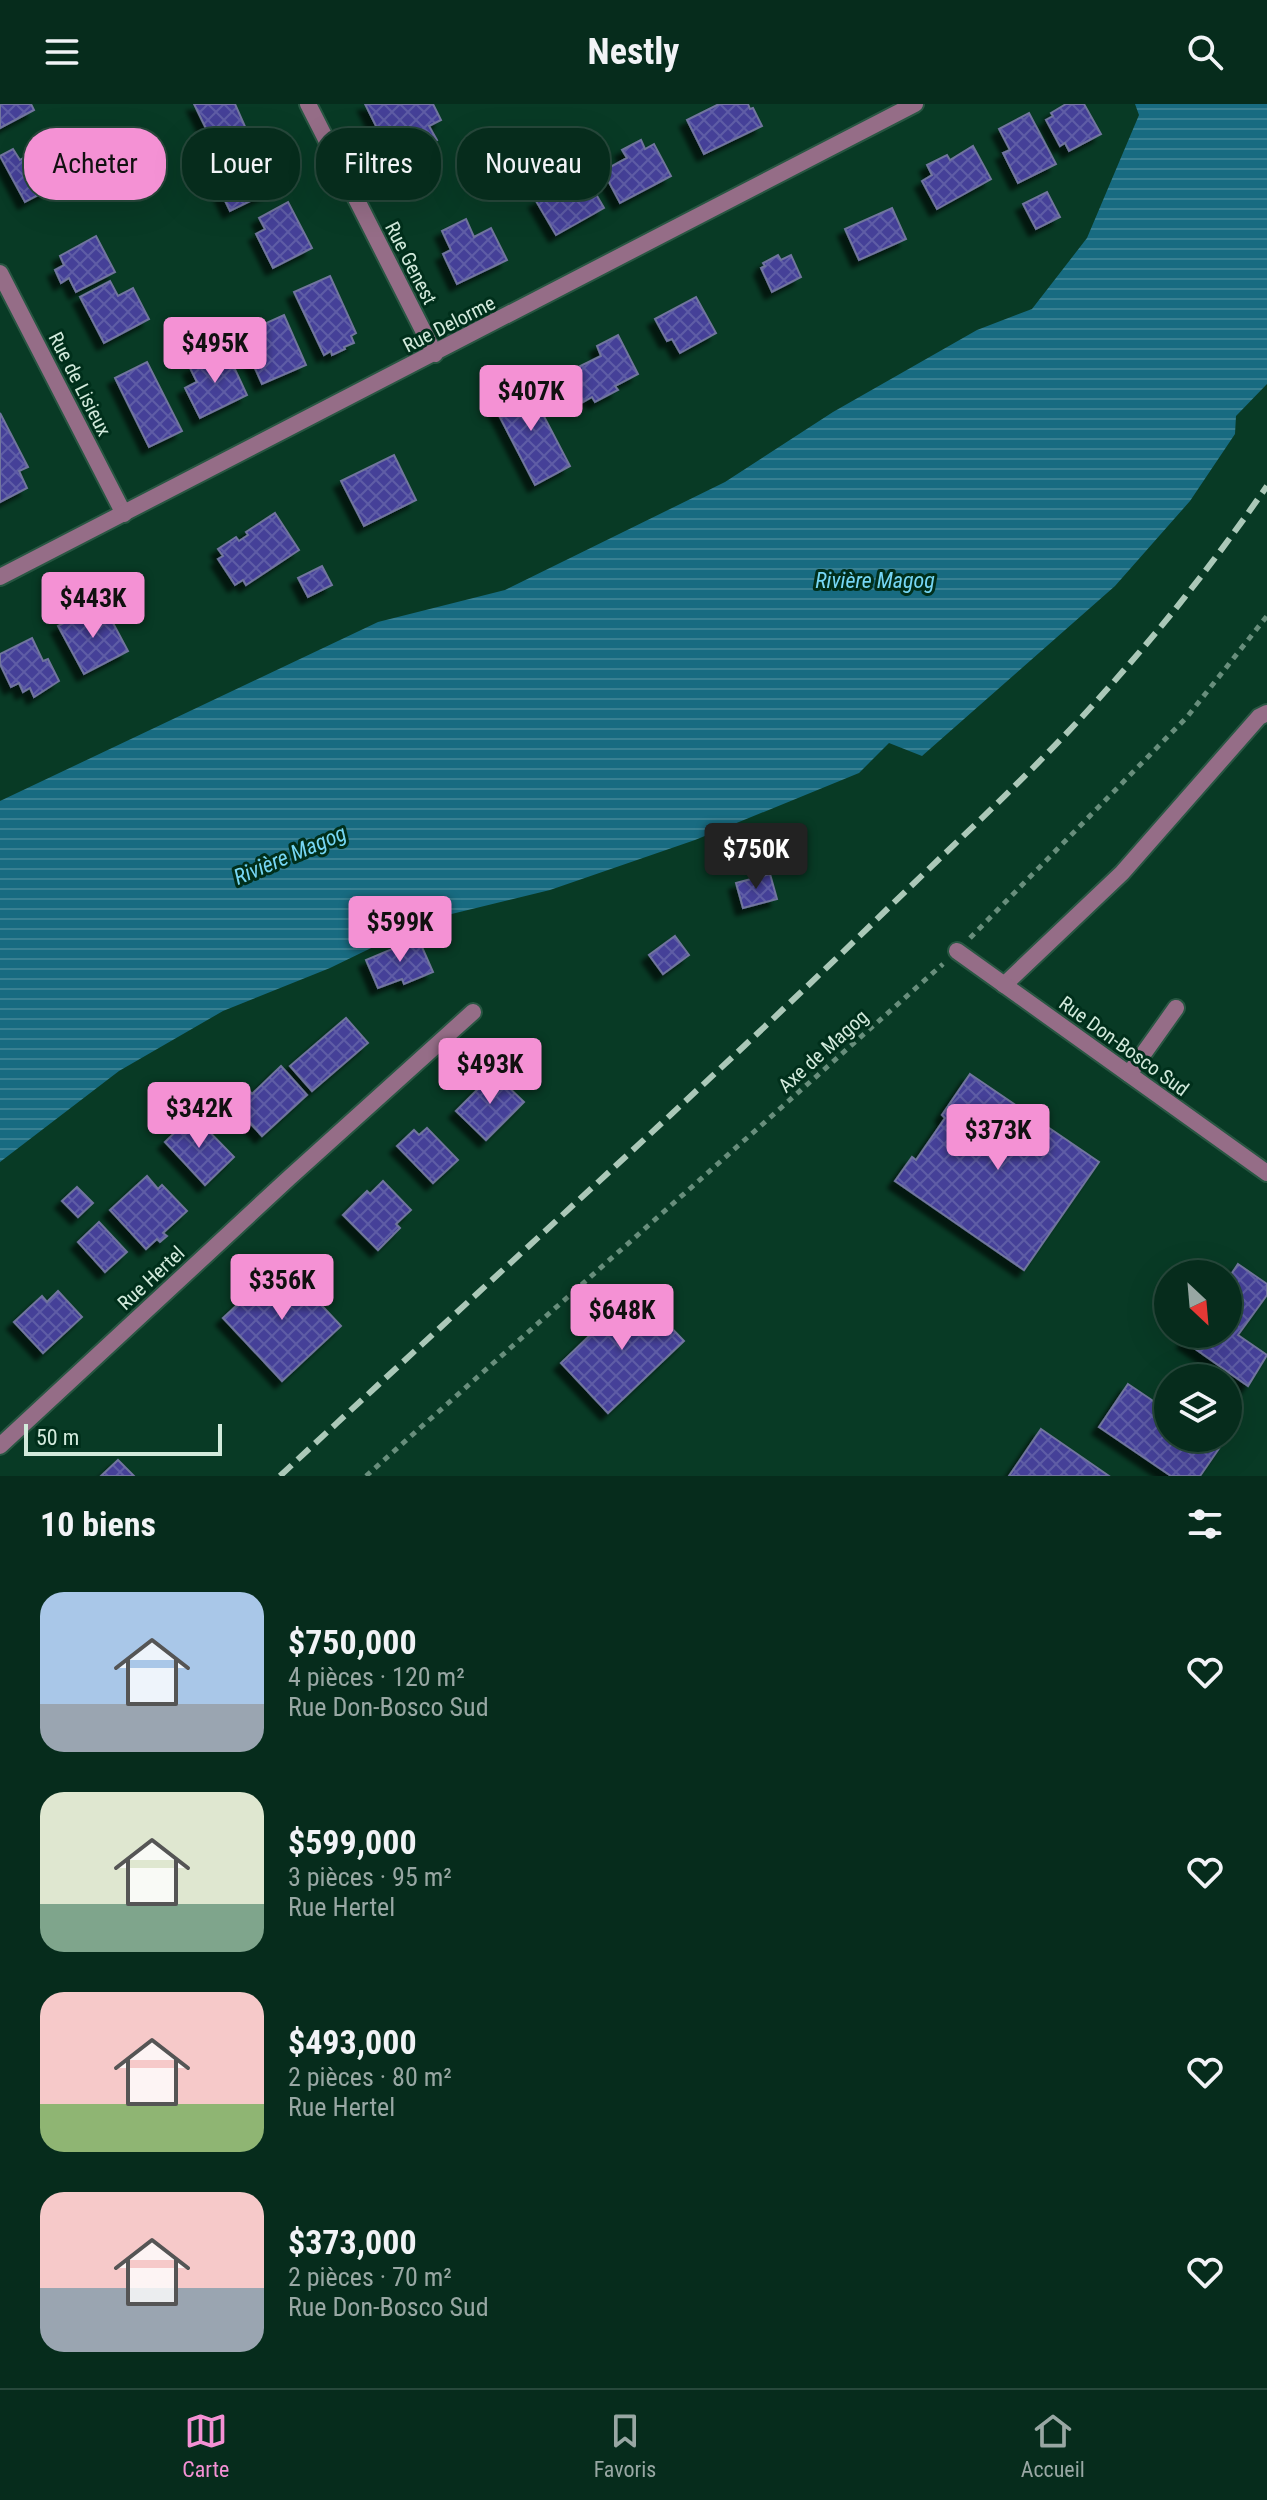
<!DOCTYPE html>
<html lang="fr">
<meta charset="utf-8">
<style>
body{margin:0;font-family:"Roboto Condensed",sans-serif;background:#0f3425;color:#f1f3f6;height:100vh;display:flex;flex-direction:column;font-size:30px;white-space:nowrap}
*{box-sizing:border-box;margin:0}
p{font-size:26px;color:#98a7a3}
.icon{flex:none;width:44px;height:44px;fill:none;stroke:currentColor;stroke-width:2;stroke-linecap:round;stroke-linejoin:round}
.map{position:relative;height:1372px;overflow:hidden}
.side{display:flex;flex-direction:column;background:#062c1c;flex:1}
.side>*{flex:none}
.top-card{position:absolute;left:24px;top:24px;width:800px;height:72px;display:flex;gap:16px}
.needle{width:52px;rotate:154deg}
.tools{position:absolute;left:1154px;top:1156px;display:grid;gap:16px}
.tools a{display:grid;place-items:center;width:88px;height:88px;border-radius:50%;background:#062c1c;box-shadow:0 8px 32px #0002,0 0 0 2px #27483b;font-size:40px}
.scale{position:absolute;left:24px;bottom:20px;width:198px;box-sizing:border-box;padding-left:8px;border:4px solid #d2eadc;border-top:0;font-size:22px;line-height:28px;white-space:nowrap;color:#d2eadc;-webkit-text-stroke:6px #002f1b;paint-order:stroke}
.price{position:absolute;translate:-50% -68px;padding:0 18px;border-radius:8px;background:#f491d4;color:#111;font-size:26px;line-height:52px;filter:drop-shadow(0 2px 4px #0008)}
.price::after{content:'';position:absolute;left:50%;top:48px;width:24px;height:18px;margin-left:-12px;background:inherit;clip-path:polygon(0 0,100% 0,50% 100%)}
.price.current{background:#222;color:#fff}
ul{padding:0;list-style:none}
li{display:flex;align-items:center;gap:24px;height:200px;padding:0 40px}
li span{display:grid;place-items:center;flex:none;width:224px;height:160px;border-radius:24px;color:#555}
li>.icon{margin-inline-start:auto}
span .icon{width:96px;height:96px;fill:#fffc;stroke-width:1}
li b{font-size:34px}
h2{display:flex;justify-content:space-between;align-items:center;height:96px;padding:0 40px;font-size:34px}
.chip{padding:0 28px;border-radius:32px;background:#062c1c;box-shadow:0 8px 32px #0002,0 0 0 2px #27483b;font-size:28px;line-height:72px}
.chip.current{background:#f491d4;color:#111}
header{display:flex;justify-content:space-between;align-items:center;height:104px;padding:0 40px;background:#062c1c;font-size:36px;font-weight:700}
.dock{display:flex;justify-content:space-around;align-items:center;height:112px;border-top:2px solid #27483b;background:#062c1c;font-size:22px;color:#98a7a3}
.dock a{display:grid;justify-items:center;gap:4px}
.dock .current{color:#f491d4}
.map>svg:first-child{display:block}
.water{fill:url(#water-rules)}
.building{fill:url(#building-cross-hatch);stroke:#71759e;stroke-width:2;filter:url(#shadow)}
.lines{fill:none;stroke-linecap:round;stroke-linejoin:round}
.service-casing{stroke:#285642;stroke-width:20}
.minor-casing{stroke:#285642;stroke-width:20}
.path{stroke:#688e7c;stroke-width:5;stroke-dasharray:6 6;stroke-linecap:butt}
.service{stroke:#956d87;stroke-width:16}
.minor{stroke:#956d87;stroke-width:16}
.rail{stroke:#abc8b8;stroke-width:6;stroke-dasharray:16 8;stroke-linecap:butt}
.labels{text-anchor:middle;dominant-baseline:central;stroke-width:6;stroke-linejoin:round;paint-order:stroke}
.street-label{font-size:20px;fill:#d2eadc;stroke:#002f1b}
.water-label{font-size:22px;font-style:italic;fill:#76d7f5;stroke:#002f1b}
</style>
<header><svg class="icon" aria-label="menu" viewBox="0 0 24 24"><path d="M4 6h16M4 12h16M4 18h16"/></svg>Nestly<svg class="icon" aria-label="search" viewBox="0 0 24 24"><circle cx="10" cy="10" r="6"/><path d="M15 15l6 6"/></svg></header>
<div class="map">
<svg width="1267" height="1372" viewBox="0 0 1267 1372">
<defs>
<pattern id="water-rules" width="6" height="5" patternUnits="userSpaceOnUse" patternTransform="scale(2)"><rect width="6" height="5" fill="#186b81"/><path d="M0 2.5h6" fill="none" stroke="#398092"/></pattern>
<pattern id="building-cross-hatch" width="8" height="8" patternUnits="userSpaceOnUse" patternTransform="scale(2)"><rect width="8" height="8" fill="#444198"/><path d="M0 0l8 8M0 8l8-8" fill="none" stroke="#5e5da6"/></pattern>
<filter id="shadow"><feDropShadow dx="-7" dy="7" stdDeviation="2" flood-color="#0009"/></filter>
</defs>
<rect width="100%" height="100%" fill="#083a25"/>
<!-- water -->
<path class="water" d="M 1135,0 L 1267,0 L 1267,280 L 1236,312 L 1235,330 L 1190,397 L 1115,482 L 922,652 L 889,639 L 859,669 L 695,736 L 550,786 L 431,815 L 330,864 L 223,907 L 119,967 L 0,1058 L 0,697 L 378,518 L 505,486 L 725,378 L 833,308 L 977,226 L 1032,205 L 1087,134 L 1139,11 Z"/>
<!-- building -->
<g class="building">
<path d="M 0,0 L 31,0 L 34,6 L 0,24 Z"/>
<path d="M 194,0 L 235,0 L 247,27 L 215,43 Z"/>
<path d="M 365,0 L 433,0 L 441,16 L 429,22 L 437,36 L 425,42 L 434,59 L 423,65 L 417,52 L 409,57 L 398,36 L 386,42 Z"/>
<path d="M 719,0 L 748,0 L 750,5 L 753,4 L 762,22 L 704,50 L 687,16 Z"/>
<path d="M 1066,0 L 1084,0 L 1101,30 L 1069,47 L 1065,39 L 1060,42 L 1046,16 L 1053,12 L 1051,9 Z"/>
<path d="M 1029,9 L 1056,60 L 1018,79 L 1003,49 L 1010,46 L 999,25 Z"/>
<path d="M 256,32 L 281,82 L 230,107 L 214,74 L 237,63 L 228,46 Z"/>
<path d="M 641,36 L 645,45 L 654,40 L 671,72 L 620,99 L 603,67 L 627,54 L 622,46 Z"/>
<path d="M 973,42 L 991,75 L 937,105 L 922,77 L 932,71 L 927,61 L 947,51 L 950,56 Z"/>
<path d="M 42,44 L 61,79 L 25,98 L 0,52 L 13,45 L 20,56 Z"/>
<path d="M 586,73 L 604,104 L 556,131 L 536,97 L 563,82 L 565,85 Z"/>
<path d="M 1047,88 L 1060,113 L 1036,125 L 1023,100 Z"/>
<path d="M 288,98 L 312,144 L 273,164 L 256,130 L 265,125 L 259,114 Z"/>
<path d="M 892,104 L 906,135 L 859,156 L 845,125 Z"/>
<path d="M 466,115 L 474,133 L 491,124 L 507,156 L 457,180 L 443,150 L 451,146 L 442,127 Z"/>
<path d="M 96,132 L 115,168 L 76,188 L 69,174 L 61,179 L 55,166 L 64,161 L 60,152 Z"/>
<path d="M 778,151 L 781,156 L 791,151 L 801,173 L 772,188 L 761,164 L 765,162 L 763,159 Z"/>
<path d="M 330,172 L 356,229 L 351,232 L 354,239 L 344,243 L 345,245 L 332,251 L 331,247 L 324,251 L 294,188 Z"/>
<path d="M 110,177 L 118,192 L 133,184 L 149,215 L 104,239 L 80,193 Z"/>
<path d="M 696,193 L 716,229 L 680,249 L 672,235 L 667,237 L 655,215 Z"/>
<path d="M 284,211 L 306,261 L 262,280 L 240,231 Z"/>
<path d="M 618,231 L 638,270 L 615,282 L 618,286 L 595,298 L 592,293 L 583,298 L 568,268 L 601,252 L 597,242 Z"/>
<path d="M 226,246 L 247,291 L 200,314 L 185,284 L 197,278 L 190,264 Z"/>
<path d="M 147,258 L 182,327 L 149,343 L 115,274 Z"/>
<path d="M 526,278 L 570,362 L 535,381 L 491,296 Z"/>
<path d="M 0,309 L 28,363 L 19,367 L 27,384 L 0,398 Z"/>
<path d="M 394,351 L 416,396 L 364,422 L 341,377 Z"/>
<path d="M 275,409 L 299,446 L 246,481 L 243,476 L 235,481 L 218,455 L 223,452 L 218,445 L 236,433 L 239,437 L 248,431 L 246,428 Z"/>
<path d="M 322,462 L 332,481 L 308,493 L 298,474 Z"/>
<path d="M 105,504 L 128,547 L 84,570 L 58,522 L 84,508 L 87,513 Z"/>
<path d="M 32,534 L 43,557 L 48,555 L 59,577 L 34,593 L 30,584 L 23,588 L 19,579 L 11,583 L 0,560 L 0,550 Z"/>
<path d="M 770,770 L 777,795 L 743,804 L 736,779 Z"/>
<path d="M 675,832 L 689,851 L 663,870 L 649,851 Z"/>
<path d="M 418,834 L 433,868 L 404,880 L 402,875 L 378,884 L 366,856 Z"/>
<path d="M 346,914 L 368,939 L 312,987 L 290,962 Z"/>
<path d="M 281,962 L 307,991 L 262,1032 L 228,995 L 244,981 L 252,990 Z"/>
<path d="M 494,969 L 524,998 L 486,1036 L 456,1007 Z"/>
<path d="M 970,970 L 1099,1058 L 1024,1166 L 895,1077 L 912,1053 L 916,1056 L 945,1014 L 942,1011 Z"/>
<path d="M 193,1011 L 234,1053 L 205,1081 L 165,1038 Z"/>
<path d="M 427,1024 L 458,1056 L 433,1079 L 397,1042 L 414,1026 L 419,1031 Z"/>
<path d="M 147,1072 L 158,1085 L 162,1081 L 187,1107 L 163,1129 L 167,1132 L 160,1138 L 157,1135 L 146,1145 L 110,1106 Z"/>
<path d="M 383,1077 L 411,1106 L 396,1120 L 400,1124 L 378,1146 L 343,1111 L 367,1087 L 370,1090 Z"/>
<path d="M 77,1083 L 93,1099 L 78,1113 L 62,1097 Z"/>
<path d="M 99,1118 L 127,1148 L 105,1168 L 78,1138 Z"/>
<path d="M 282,1159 L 341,1222 L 282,1277 L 223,1214 Z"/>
<path d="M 1238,1160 L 1267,1180 L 1267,1191 L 1238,1231 L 1267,1251 L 1248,1282 L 1184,1237 L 1189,1230 L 1228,1230 L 1228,1175 Z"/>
<path d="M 58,1187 L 82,1213 L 43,1249 L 14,1218 L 42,1192 L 47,1198 Z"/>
<path d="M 636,1187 L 684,1237 L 608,1309 L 561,1259 Z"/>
<path d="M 1128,1280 L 1168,1307 L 1168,1334 L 1207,1334 L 1220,1343 L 1200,1372 L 1171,1372 L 1099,1323 Z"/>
<path d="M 1041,1325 L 1109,1372 L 1009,1372 Z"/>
<path d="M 118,1356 L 134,1372 L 101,1372 Z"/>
</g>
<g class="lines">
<!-- service casing -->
<g class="service-casing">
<g id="service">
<path d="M 1004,881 L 1122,769 L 1259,613 L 1267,609"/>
<path d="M 1129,970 L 1176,904"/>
</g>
</g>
<!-- minor casing -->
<g class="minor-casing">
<g id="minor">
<path d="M 308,0 L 435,250"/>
<path d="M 0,169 L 124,410"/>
<path d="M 0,473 L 915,0"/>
<path d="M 957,847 L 1267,1069"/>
<path d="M 0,1342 L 289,1074 L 473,908"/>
</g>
</g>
<!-- path -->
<g class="path">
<path d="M 970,834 L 1187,613 L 1267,512"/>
<path d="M 366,1372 L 943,860"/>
</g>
<!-- service -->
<use href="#service" class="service"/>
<!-- minor -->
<use href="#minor" class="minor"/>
<!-- rail -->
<path class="rail" d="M 280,1372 C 477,1188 678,1008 872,820 C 945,748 1023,678 1092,602 C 1155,533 1214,459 1267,382"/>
</g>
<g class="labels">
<!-- street labels -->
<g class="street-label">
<text transform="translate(411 159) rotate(63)">Rue Genest</text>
<text transform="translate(449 220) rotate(-27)">Rue Delorme</text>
<text transform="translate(80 280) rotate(63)">Rue de Lisieux</text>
<text transform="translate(1124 942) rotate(36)">Rue Don-Bosco Sud</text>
<text transform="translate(823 947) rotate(-42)">Axe de Magog</text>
<text transform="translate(151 1174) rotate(-43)">Rue Hertel</text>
</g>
<!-- water labels -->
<g class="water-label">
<text x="875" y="476">Rivière Magog</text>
<text transform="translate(290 751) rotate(-23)">Rivière Magog</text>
</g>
</g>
</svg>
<div class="tools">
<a><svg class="needle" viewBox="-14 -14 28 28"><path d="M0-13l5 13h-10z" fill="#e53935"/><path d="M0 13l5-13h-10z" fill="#98a7a3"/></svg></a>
<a><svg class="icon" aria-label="layers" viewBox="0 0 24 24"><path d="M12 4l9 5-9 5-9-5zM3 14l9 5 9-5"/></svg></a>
</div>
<div class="scale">50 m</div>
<b class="price" style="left:215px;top:281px">$495K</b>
<b class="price" style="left:531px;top:329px">$407K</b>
<b class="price" style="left:93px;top:536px">$443K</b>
<b class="price current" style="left:756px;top:787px">$750K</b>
<b class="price" style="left:400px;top:860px">$599K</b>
<b class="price" style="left:490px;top:1002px">$493K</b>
<b class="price" style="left:199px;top:1046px">$342K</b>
<b class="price" style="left:998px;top:1068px">$373K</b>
<b class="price" style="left:282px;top:1218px">$356K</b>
<b class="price" style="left:622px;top:1248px">$648K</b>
<div class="top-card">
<a class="chip current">Acheter</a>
<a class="chip">Louer</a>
<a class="chip">Filtres</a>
<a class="chip">Nouveau</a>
</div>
</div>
<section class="side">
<h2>10 biens<svg class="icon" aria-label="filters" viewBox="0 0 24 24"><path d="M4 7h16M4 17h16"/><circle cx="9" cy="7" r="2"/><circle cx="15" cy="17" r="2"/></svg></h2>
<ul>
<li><span style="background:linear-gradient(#a9c7e8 70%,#9aa5b1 0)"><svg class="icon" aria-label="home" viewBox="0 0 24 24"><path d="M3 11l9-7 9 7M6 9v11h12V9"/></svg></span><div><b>$750,000</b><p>4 pièces · 120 m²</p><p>Rue Don-Bosco Sud</p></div><svg class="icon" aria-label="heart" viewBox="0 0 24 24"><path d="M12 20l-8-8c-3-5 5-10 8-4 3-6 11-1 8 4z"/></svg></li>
<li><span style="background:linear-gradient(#dfe7d0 70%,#7fa58c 0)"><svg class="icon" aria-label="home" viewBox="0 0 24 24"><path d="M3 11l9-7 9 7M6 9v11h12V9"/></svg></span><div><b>$599,000</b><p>3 pièces · 95 m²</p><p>Rue Hertel</p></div><svg class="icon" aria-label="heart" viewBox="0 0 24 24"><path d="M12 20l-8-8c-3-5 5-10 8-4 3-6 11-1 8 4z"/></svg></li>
<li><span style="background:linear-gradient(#f6c9c9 70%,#8fb573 0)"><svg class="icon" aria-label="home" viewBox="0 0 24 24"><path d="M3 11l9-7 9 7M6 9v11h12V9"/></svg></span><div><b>$493,000</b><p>2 pièces · 80 m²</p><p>Rue Hertel</p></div><svg class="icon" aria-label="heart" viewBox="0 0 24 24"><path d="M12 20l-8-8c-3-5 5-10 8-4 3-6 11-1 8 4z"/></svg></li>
<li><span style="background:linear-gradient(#f6c9c9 60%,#9aa5b1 0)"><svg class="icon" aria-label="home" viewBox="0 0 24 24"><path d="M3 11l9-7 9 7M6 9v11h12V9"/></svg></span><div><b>$373,000</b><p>2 pièces · 70 m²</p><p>Rue Don-Bosco Sud</p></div><svg class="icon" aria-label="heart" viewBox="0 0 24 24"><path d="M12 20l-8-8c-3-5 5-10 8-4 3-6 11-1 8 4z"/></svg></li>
</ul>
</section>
<nav class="dock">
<a class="current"><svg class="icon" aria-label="map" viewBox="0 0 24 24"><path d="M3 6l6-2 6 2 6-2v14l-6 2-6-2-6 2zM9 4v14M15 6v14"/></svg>Carte</a>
<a><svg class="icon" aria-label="saved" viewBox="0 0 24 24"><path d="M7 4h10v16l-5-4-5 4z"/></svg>Favoris</a>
<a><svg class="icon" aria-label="home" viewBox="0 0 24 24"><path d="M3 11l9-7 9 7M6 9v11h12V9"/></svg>Accueil</a>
</nav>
